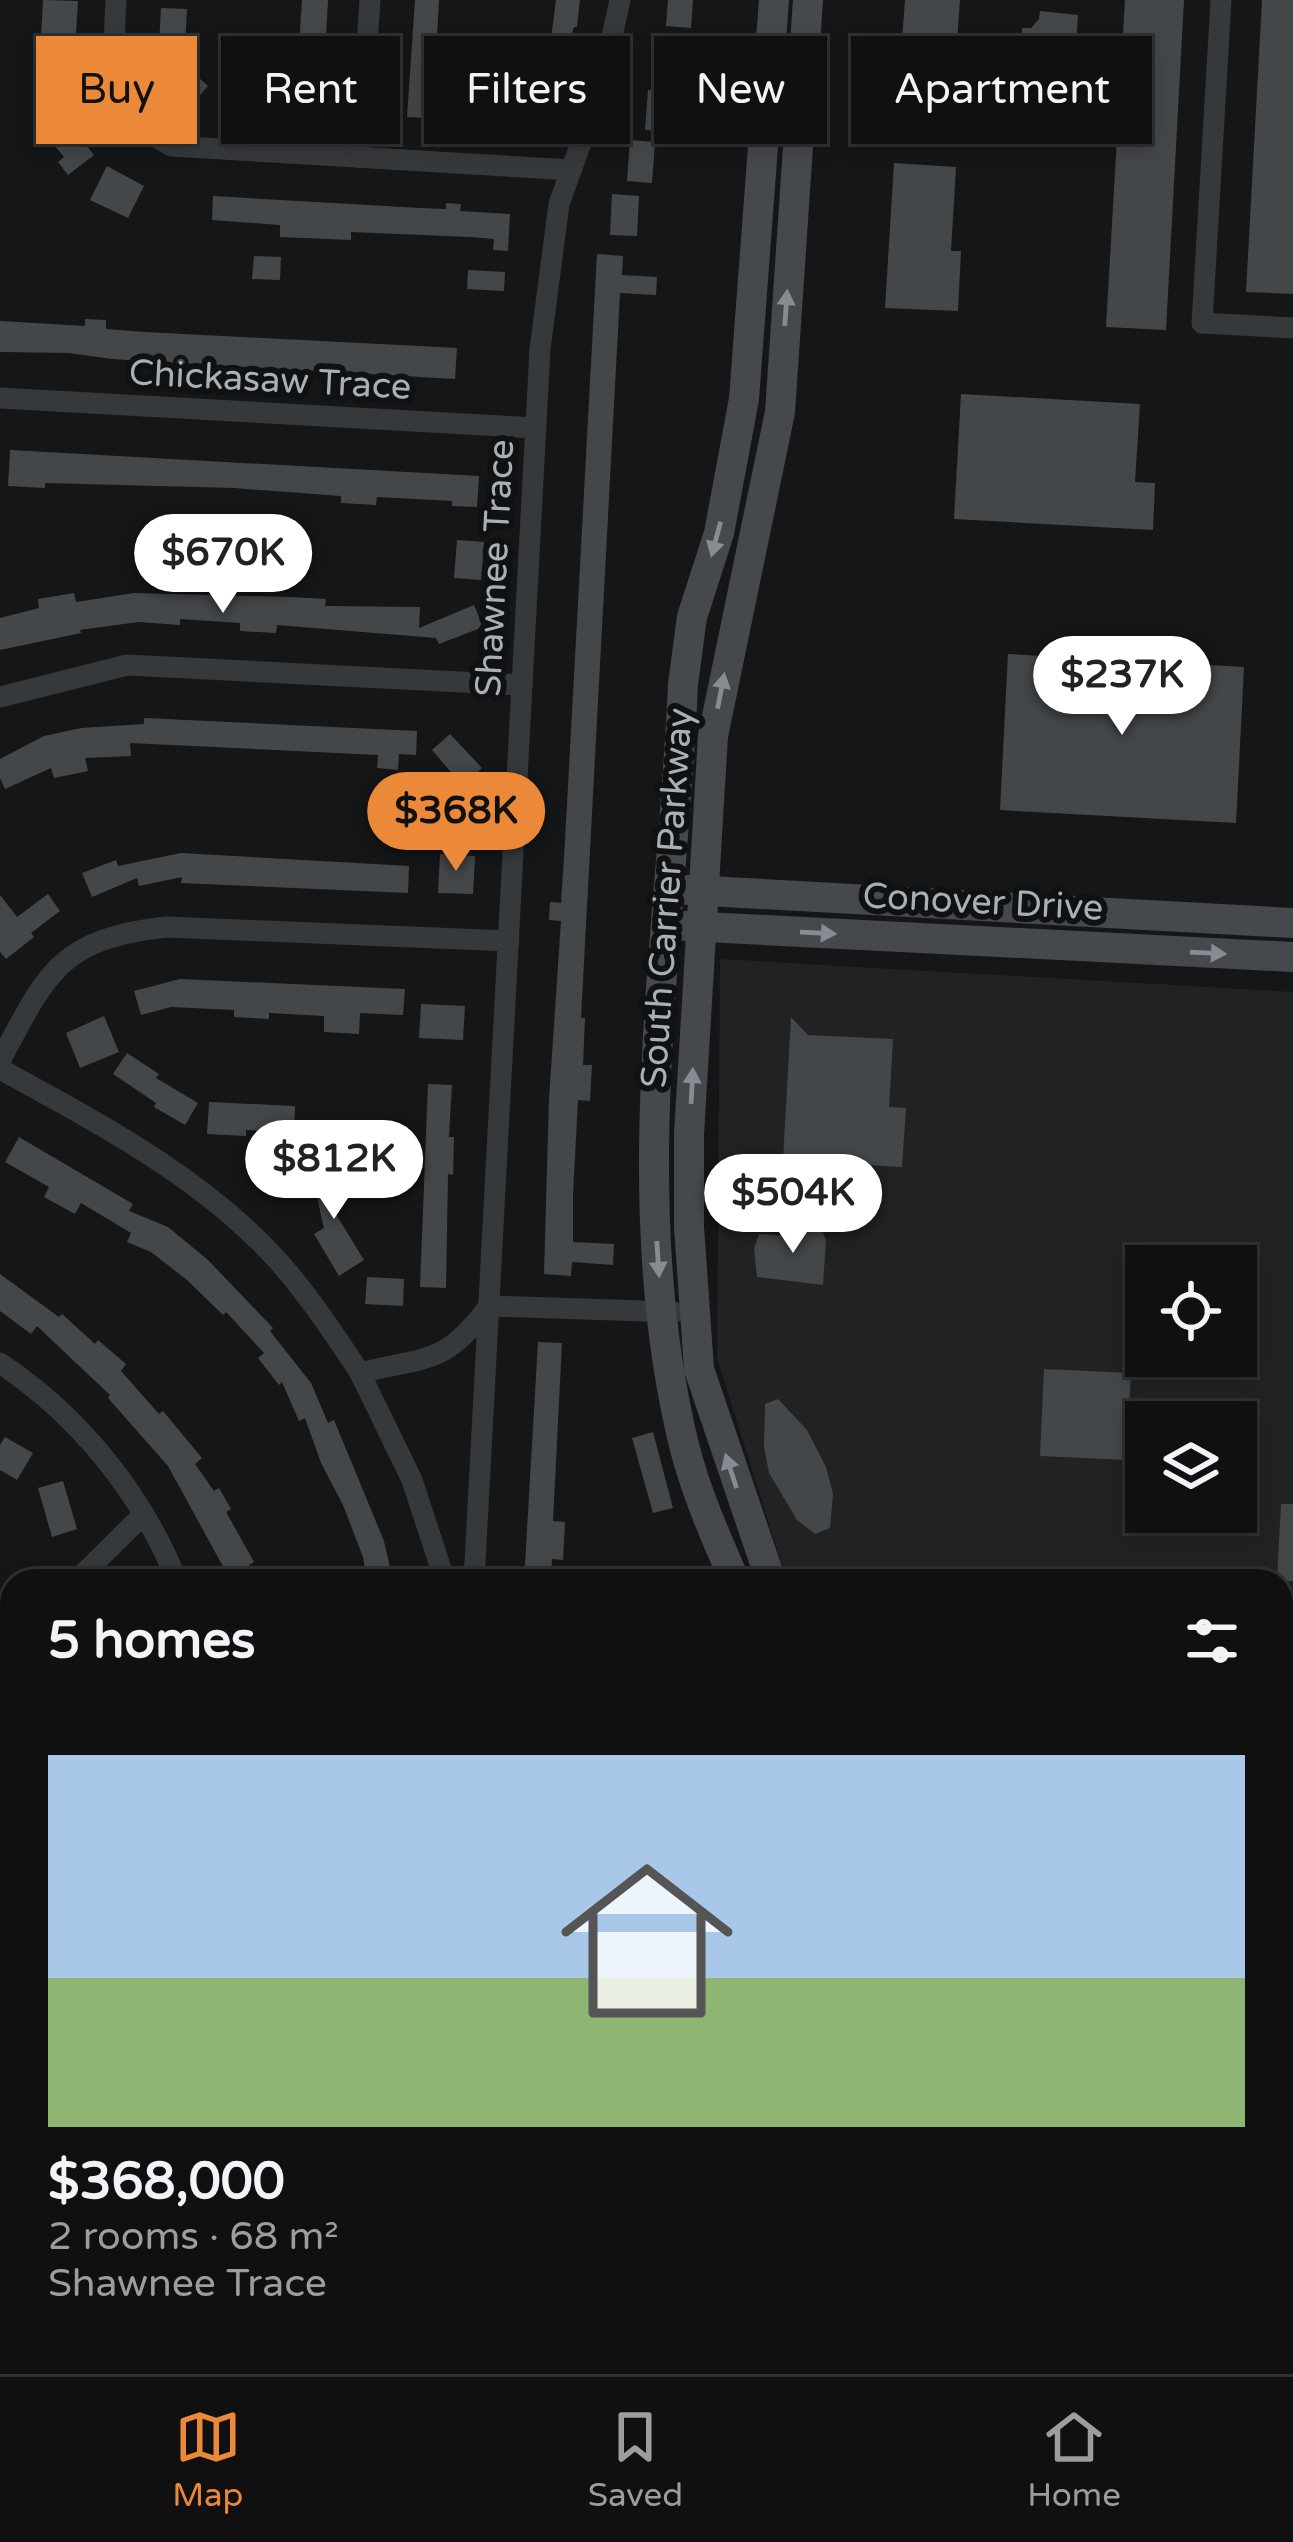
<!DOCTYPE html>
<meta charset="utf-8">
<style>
body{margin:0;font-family:"Varela Round",sans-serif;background:#1e1e1f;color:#f1f3f6;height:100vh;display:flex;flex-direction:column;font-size:45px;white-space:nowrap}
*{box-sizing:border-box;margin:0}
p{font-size:39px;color:#9c9d9f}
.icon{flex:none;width:66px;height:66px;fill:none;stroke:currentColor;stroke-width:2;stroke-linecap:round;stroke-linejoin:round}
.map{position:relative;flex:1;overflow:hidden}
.details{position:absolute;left:0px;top:1569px;width:1293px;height:807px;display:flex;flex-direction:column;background:#101011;border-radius:36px 36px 0 0;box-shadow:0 6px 18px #0003,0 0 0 3px #303031}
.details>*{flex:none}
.guide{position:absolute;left:36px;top:36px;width:1221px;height:108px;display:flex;gap:24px}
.buttons{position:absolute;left:1125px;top:1245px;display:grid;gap:24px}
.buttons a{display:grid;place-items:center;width:132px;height:132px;border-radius:0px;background:#101011;box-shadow:0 6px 18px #0003,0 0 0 3px #303031;font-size:60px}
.price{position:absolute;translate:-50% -102px;padding:0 27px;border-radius:42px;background:#fff;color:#222;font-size:39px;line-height:78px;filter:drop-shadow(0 3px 6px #0008)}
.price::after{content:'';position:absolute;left:50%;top:72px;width:36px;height:27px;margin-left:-18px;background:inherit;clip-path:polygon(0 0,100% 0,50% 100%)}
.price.active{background:#ec8939;color:#111}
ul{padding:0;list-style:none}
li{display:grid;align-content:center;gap:24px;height:636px;padding:0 48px}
li span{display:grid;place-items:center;height:372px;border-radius:0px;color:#555}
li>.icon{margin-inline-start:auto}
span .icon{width:216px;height:216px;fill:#fffc;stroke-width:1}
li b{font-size:51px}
h2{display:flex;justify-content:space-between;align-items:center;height:144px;padding:0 48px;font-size:51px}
.tag{padding:0 42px;border-radius:0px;background:#101011;box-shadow:0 6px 18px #0003,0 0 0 3px #303031;font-size:42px;line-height:108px}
.tag.active{background:#ec8939;color:#111}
.tab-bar{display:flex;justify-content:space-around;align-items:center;height:168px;border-top:3px solid #303031;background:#101011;font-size:33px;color:#9c9d9f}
.tab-bar a{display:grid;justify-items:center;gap:6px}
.tab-bar .active{color:#ec8939}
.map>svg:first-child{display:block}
.built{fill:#212224;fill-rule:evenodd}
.building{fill:#44474a}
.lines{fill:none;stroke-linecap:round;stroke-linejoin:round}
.street{stroke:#36393c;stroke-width:21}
.secondary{stroke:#45484c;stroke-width:30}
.primary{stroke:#53565b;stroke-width:33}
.rail-casing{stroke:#4e5155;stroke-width:10}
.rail{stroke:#101112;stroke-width:6;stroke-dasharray:18;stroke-linecap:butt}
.oneway{fill:#858c92}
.labels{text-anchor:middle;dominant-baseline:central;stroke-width:12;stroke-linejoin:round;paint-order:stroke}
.street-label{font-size:36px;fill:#a8b0b7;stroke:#101112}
</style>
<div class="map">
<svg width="1293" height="2374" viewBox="0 0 1293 2374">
<rect width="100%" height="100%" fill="#151617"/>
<!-- built -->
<g class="built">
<path d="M 720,959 L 1293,992 L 1293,1987 L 1281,1989 L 1281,1581 L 787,1581 L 717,1358 ZM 1146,1266 L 1236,1266 L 1236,1356 L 1146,1356 ZM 1146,1422 L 1236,1422 L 1236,1512 L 1146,1512 Z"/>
<path d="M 514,2364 L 649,2364 L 623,2374 L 487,2374 Z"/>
</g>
<!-- building -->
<g class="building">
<path d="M 43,0 L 78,1 L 72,97 L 47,96 L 49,37 L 41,37 Z"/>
<path d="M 302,0 L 328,0 L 322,110 L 295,108 Z"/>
<path d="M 415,0 L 439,0 L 434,85 L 447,86 L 446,119 L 407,117 Z"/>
<path d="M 556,0 L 580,0 L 577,27 L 574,27 L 543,134 L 504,120 L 513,94 L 531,100 L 545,45 L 550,47 Z"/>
<path d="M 668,0 L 693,0 L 691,28 L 666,26 Z"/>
<path d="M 905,0 L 960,0 L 954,85 L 899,81 Z"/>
<path d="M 1125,0 L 1184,0 L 1166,330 L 1106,327 Z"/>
<path d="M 1262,0 L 1293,0 L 1293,294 L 1246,292 Z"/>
<path d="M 161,8 L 187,9 L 185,46 L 159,45 Z"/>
<path d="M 1040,11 L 1078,15 L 1072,110 L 1033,108 L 1033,92 L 1019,91 L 1022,28 L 1031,28 L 1039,19 Z"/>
<path d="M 180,61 L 208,86 L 192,104 L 164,79 Z"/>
<path d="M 648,90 L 673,92 L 672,110 L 709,112 L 708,134 L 645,130 Z"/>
<path d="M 70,125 L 94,155 L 68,175 L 58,162 L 64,157 L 50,140 Z"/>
<path d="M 630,140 L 655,142 L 652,183 L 627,181 Z"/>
<path d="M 894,163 L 956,167 L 951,251 L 961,251 L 958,311 L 885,308 Z"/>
<path d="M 107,166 L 144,186 L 128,218 L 90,200 Z"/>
<path d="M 612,194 L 639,196 L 637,236 L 610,235 Z"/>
<path d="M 213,196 L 420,208 L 446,209 L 446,203 L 461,204 L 460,211 L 510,214 L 508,251 L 493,250 L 494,239 L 470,237 L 351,232 L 351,240 L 280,237 L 280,225 L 212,220 Z"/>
<path d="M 597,254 L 623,256 L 622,275 L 657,277 L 656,295 L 620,293 L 581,1018 L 585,1018 L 583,1065 L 592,1065 L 590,1101 L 578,1100 L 573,1194 L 573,1242 L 614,1244 L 613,1265 L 572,1262 L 571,1276 L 544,1274 L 549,1099 L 561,921 L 549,920 L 550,902 L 561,903 L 565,841 Z"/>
<path d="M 254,256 L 281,257 L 280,280 L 252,279 Z"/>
<path d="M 468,270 L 505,272 L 504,291 L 467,289 Z"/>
<path d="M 85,319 L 106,320 L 106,329 L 145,332 L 457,348 L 455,379 L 112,359 L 69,353 L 0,352 L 0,321 L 85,326 Z"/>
<path d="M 961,394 L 1140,404 L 1135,482 L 1155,483 L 1153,530 L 954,519 Z"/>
<path d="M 10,450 L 479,476 L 477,507 L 452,506 L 452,501 L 377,497 L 376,505 L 341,503 L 341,496 L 234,488 L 45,483 L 45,488 L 8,486 Z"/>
<path d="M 457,540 L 484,542 L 481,580 L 454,578 Z"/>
<path d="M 74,593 L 76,602 L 134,593 L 289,597 L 326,599 L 325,606 L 420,607 L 419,628 L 474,605 L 483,627 L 439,644 L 436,638 L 277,625 L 276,633 L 240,631 L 240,623 L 180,619 L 180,625 L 138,622 L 80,630 L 81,633 L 0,650 L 0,618 L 39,608 L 38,599 Z"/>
<path d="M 1008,654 L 1244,667 L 1236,823 L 1000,810 Z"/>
<path d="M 144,718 L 417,731 L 416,755 L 399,754 L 398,770 L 377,768 L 378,755 L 130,743 L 131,756 L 85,758 L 88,771 L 54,778 L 51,768 L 5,789 L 0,778 L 0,759 L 44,736 L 81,728 L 144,724 Z"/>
<path d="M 450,734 L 482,768 L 463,786 L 432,750 Z"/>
<path d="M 181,853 L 409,866 L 408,893 L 181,883 L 182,877 L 139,886 L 137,878 L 92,897 L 82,873 L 116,860 L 118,866 Z"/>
<path d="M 440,854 L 475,856 L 473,894 L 438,893 Z"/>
<path d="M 48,894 L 60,911 L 31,933 L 34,937 L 6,959 L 0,952 L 0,895 L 17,917 Z"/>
<path d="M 180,979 L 405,989 L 403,1015 L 360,1013 L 359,1034 L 324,1032 L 324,1016 L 269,1013 L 269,1019 L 234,1017 L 234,1010 L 171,1007 L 141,1015 L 134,991 Z"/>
<path d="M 421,1004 L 465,1006 L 463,1040 L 419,1038 Z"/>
<path d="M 104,1016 L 119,1052 L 80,1068 L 66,1033 Z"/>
<path d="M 791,1017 L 808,1035 L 893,1039 L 889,1107 L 906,1108 L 902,1167 L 783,1160 Z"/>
<path d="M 127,1053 L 159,1074 L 156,1078 L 198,1103 L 185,1125 L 154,1107 L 156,1103 L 113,1074 Z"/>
<path d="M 428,1084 L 452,1085 L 449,1137 L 454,1137 L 453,1175 L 448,1174 L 446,1288 L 420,1287 Z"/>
<path d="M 209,1102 L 295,1106 L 294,1132 L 246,1130 L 246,1136 L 207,1134 Z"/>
<path d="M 19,1137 L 133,1204 L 129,1211 L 168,1227 L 208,1260 L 273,1328 L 270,1331 L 311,1383 L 328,1423 L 334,1420 L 384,1541 L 393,1581 L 367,1581 L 363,1557 L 343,1505 L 321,1463 L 305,1418 L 299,1421 L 282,1382 L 279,1385 L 258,1358 L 264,1353 L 226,1312 L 223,1315 L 187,1280 L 151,1252 L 127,1242 L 131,1233 L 81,1203 L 75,1214 L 44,1197 L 49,1187 L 5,1162 Z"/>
<path d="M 336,1165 L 344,1200 L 329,1203 L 364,1260 L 339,1276 L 314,1234 L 324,1228 L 311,1171 Z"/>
<path d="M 798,1221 L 819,1222 L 826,1240 L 823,1285 L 757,1277 L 754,1249 L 759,1234 L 804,1237 Z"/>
<path d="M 0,1274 L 59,1317 L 62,1314 L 95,1344 L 98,1340 L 126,1364 L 121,1371 L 159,1414 L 163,1411 L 202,1458 L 195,1464 L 214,1491 L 219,1488 L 231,1509 L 226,1512 L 254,1562 L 249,1565 L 255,1581 L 231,1581 L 168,1466 L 108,1398 L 110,1395 L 37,1326 L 31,1334 L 0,1311 Z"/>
<path d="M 367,1277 L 404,1279 L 403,1306 L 365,1304 Z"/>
<path d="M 538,1342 L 562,1343 L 553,1521 L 565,1522 L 563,1560 L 552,1559 L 551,1581 L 524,1581 Z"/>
<path d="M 1044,1369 L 1131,1373 L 1126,1460 L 1040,1456 Z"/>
<path d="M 778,1399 L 807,1430 L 826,1467 L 833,1494 L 830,1528 L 815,1534 L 797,1520 L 769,1473 L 764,1447 L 765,1404 Z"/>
<path d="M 653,1432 L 673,1508 L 653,1513 L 632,1438 Z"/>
<path d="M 5,1437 L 33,1453 L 17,1480 L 0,1470 L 0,1445 Z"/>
<path d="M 63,1481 L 77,1529 L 52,1537 L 38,1488 Z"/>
<path d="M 1281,1504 L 1293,1504 L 1293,1581 L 1277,1581 Z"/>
</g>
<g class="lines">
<!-- street -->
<g class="street">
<path d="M 116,0 C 114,40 109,91 137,124 C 145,133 161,139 171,146 L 571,170"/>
<path d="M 1221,0 L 1202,323 L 1293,328"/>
<path d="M 359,157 L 370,0"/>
<path d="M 0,398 L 536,428"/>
<path d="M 0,697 L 127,665 L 522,685"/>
<path d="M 0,1061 C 47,973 59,939 166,927 L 509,941"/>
<path d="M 0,1069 C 98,1123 203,1177 279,1262 C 309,1296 335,1335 360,1373 C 427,1356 444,1366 489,1306 L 674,1312"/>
<path d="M 0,1363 C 78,1415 142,1493 177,1581"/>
<path d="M 360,1373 L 412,1480 L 445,1581"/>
<path d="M 76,1581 L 144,1514"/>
<path d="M 474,1581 L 540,349 L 559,204 L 601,87 L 620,0"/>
<path d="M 0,1725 L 12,1693"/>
<path d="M 0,2045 L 12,2087 L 0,2092"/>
<path d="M 1224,2364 L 1226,2374"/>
</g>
<!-- secondary -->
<g class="secondary">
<path d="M 688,890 L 1293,923"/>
<path d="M 686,926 L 1293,957"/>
<path d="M 735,1581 C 716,1538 695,1490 684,1445 C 623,1196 672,935 683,684 L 692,617 L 719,533 L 744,399 L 774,0"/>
<path d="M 771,1581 L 699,1369 L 689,1227 L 689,1134 L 713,736 L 780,412 L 808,0"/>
<path d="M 1281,1999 L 1293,1998"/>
<path d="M 1281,2048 L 1293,2047"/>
<path d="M 986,2364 L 989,2374"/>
<path d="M 1027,2364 L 1029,2374"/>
<path d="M 103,2374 L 126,2364"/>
<path d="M 217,2374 L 241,2364"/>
</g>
<!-- primary -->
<g class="primary">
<path d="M 1281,2256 L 1293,2254"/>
<path d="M 798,2374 L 827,2364"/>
</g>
<!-- rail casing -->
<g class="rail-casing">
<g id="rail">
<path d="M 1281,2163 L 1293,2161"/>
<path d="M 548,2374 L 573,2364"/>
<path d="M 580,2374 L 607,2364"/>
</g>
</g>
<!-- rail -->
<use href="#rail" class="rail"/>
</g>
<!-- one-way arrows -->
<defs><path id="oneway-solid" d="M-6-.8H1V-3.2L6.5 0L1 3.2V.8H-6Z" transform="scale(3)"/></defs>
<g class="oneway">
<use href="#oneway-solid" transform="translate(786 308) rotate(-86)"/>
<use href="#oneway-solid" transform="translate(716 539) rotate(105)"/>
<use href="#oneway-solid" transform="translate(721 691) rotate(-79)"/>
<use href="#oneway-solid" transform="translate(818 933) rotate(3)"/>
<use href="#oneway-solid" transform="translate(1208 953) rotate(3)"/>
<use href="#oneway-solid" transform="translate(692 1086) rotate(-87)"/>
<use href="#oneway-solid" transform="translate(658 1259) rotate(86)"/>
<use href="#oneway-solid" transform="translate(731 1471) rotate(-108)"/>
</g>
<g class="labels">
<!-- street labels -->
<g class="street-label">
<text transform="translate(270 380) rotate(3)">Chickasaw Trace</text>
<text transform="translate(495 568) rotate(-87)">Shawnee Trace</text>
<text transform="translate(667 898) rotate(-86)">South Carrier Parkway</text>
<text transform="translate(983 902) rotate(3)">Conover Drive</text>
</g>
</g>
</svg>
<div class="buttons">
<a><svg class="icon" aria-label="locate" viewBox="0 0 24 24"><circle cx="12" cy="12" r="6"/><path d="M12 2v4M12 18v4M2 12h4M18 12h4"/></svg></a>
<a><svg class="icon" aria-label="layers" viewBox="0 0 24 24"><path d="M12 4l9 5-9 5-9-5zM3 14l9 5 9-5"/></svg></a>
</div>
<b class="price" style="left:223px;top:616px">$670K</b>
<b class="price" style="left:1122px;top:738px">$237K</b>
<b class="price active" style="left:456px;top:874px">$368K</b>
<b class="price" style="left:334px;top:1222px">$812K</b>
<b class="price" style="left:793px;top:1256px">$504K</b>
<div class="guide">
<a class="tag active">Buy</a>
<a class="tag">Rent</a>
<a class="tag">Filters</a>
<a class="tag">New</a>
<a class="tag">Apartment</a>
</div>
<section class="details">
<h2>5 homes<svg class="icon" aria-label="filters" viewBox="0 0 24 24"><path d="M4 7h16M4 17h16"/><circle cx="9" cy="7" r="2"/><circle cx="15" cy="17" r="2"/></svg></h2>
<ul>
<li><span style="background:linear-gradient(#a9c7e8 60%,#8fb573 0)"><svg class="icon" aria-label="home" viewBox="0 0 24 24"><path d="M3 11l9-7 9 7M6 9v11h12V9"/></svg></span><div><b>$368,000</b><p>2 rooms · 68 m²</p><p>Shawnee Trace</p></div></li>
</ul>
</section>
</div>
<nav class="tab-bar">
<a class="active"><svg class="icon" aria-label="map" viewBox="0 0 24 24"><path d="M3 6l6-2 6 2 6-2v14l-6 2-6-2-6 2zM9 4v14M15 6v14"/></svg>Map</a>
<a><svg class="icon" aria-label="saved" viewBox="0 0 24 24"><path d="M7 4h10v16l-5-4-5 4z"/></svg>Saved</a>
<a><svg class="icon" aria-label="home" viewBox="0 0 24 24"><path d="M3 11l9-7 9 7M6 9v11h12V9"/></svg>Home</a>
</nav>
